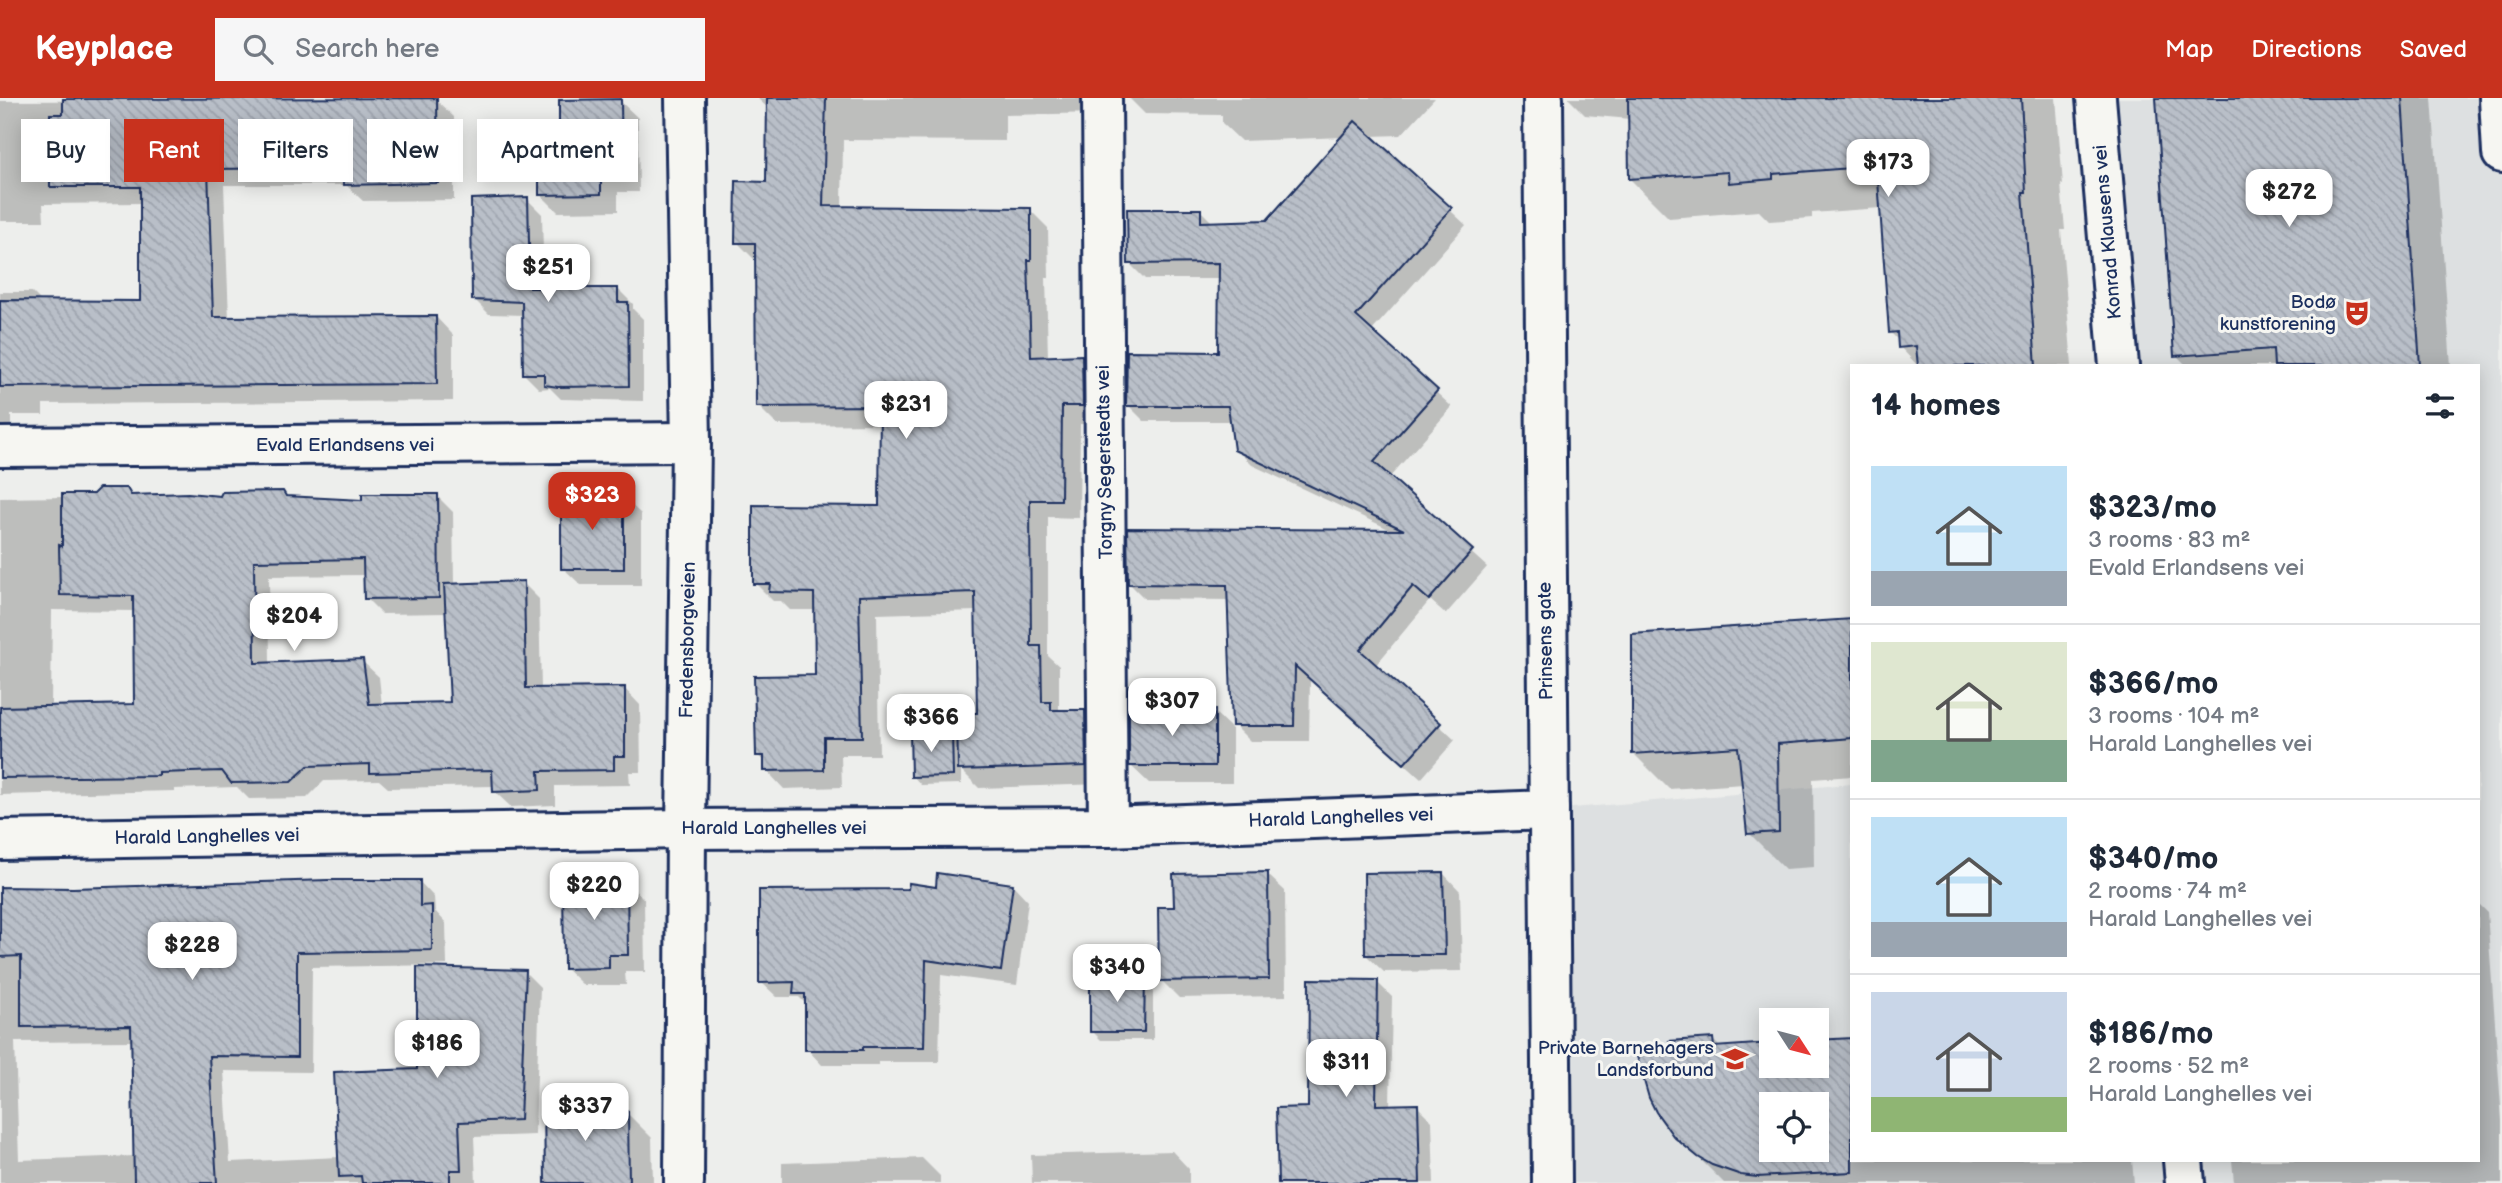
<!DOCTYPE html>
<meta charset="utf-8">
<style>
body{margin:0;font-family:"Balsamiq Sans",sans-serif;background:#f6f6f7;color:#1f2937;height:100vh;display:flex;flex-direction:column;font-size:26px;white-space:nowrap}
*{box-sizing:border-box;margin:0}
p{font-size:23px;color:#747a83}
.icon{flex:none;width:38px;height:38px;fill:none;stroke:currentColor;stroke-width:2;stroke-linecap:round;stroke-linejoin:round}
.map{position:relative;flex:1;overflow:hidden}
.sheet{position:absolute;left:1850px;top:266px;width:630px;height:798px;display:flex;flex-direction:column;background:#fff;border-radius:0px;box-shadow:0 4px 18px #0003}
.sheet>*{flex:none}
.top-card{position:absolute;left:21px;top:21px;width:665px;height:63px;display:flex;gap:14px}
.needle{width:46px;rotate:126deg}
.fabs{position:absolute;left:1759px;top:910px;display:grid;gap:14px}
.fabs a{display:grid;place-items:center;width:70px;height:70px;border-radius:0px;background:#fff;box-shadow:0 4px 18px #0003;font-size:35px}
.price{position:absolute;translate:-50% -60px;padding:0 16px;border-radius:14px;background:#fff;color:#222;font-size:23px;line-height:46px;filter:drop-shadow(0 2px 4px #0008)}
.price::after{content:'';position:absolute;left:50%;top:42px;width:21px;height:16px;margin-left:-10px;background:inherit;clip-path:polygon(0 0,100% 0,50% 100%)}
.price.active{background:#c8321e;color:#fff}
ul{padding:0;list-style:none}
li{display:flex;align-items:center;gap:21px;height:175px;padding:0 21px}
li+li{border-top:2px solid #e0e1e3}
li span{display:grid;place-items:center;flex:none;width:196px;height:140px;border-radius:0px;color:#555}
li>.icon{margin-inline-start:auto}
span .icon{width:84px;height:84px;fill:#fffc;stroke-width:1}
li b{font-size:30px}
h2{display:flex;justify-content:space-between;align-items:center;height:84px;padding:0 21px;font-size:30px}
.pill{padding:0 24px;border-radius:0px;background:#fff;box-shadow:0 4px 18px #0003;font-size:24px;line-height:63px}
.pill.active{background:#c8321e;color:#fff}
header{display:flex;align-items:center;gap:42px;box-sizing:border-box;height:98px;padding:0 35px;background:#c8321e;color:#fff}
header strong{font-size:33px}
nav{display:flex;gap:38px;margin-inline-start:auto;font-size:24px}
.search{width:490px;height:63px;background:#f6f6f7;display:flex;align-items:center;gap:18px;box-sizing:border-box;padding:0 24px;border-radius:0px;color:#747a83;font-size:26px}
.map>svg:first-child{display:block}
.built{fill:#dde0e1;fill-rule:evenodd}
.shadow{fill:#0003;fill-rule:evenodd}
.building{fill:url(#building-back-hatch);stroke:#1b2f5e;stroke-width:2;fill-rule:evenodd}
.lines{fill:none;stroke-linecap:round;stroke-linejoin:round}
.minor-casing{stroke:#1b2f5e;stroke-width:44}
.minor{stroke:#f6f6f2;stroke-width:38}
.labels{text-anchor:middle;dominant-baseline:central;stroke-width:6;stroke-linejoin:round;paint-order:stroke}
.street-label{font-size:19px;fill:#1b2f5e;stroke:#f6f6f2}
.poi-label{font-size:19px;fill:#1b2f5e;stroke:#f6f6f2;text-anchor:end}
</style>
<header>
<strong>Keyplace</strong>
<div class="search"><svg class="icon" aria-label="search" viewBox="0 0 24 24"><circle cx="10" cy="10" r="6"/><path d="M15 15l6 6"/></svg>Search here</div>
<nav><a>Map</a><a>Directions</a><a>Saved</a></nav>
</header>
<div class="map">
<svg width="2502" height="1085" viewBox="0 0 2502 1085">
<defs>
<pattern id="building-back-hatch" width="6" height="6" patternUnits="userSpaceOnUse" patternTransform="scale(1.75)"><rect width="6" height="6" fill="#b9bfc8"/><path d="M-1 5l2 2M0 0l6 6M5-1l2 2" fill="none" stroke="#9ea4ae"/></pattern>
</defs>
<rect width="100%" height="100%" fill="#edeeec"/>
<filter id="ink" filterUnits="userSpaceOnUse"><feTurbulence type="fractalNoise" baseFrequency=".0143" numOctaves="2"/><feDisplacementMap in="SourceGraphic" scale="14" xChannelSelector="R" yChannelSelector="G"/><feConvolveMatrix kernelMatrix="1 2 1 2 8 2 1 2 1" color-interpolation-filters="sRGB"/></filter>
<g filter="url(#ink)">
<!-- built -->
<path class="built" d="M 2096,0 L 2502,0 L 2502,1085 L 1552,1085 L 1549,712 L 1851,686 L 1852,1062 L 2478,1062 L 2478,268 L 2119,268 ZM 1771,922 L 1816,922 L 1816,968 L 1771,968 ZM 1771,1006 L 1816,1006 L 1816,1052 L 1771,1052 Z"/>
<!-- shadow -->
<g class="shadow">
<path d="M 222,0 L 436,2 L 454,19 L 454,102 L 363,103 L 346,87 L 224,87 L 229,221 L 436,219 L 453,237 L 453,303 L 43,306 L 43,317 L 11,317 L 11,327 L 0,327 L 0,194 L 32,194 L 42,204 L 142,204 L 142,105 L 43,106 L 44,123 L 0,123 L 0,3 L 222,2 Z"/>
<path d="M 757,0 L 1109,0 L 1099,15 L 1005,17 L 1005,43 L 843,42 L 842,110 L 1030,112 L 1048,130 L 1049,180 L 1046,180 L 1048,260 L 1082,259 L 1100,278 L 1100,326 L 1080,326 L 1079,420 L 1048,419 L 1048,558 L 1059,568 L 1059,614 L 1084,614 L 1103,632 L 1103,686 L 979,690 L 961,672 L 961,686 L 921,687 L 913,678 L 951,634 L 960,642 L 979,617 L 977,513 L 877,516 L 879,657 L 841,657 L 842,689 L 784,691 L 766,672 L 766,665 L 757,657 L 817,579 L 816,512 L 790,512 L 781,503 L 773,503 L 755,485 L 881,410 L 881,326 L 777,327 L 758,308 L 756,163 L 737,144 L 768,85 L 769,11 Z"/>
<path d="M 1129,0 L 1435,0 L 1401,37 L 1370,38 L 1466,127 L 1371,234 L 1452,309 L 1389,380 L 1487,469 L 1446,516 L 1430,502 L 1375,568 L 1455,642 L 1421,681 L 1310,581 L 1309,643 L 1250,643 L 1234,627 L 1230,502 L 1145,501 L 1130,486 L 1393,433 L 1252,367 L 1236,351 L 1232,323 L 1144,323 L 1128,307 L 1219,255 L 1221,181 L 1145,181 L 1129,165 L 1200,112 L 1213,125 L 1268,123 L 1343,39 L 1241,43 L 1222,25 L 1222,17 L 1145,16 Z"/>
<path d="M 1568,0 L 2056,0 L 2063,87 L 2061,86 L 2065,132 L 2061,132 L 2072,268 L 1918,268 L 1900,249 L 1899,243 L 1891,235 L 1881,110 L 1812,115 L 1812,120 L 1769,123 L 1759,113 L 1669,120 L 1630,81 L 1630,21 L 1585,17 Z"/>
<path d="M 2158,0 L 2432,0 L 2451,268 L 2187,268 L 2176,257 Z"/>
<path d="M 620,3 L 638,20 L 639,94 L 618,94 L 618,113 L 558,114 L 540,96 L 561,52 Z"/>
<path d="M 527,101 L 542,116 L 544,192 L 618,191 L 633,206 L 633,211 L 643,221 L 643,303 L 561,301 L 550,290 L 539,291 L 524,276 L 524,217 L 489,216 L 474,201 Z"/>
<path d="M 132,398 L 286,399 L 364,404 L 437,398 L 453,414 L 454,487 L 523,485 L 539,501 L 541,591 L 624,590 L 640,607 L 641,674 L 629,674 L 630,687 L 555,688 L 555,707 L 511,709 L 494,693 L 494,688 L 388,690 L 379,682 L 324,683 L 307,700 L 249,701 L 237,689 L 174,691 L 174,693 L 0,697 L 0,400 ZM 365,477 L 366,500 L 382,516 L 448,515 L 452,606 L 382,608 L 379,579 L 362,563 L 270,566 L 269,478 ZM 52,512 L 135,513 L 136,608 L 51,610 Z"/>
<path d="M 623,399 L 641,416 L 641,487 L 581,487 L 563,470 Z"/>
<path d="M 1852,523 L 1852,678 L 1813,681 L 1814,769 L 1785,771 L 1749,735 L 1744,686 L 1669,691 L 1633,655 Z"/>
<path d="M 1214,614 L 1232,631 L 1232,685 L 1149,685 L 1131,668 Z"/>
<path d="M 1443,775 L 1460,793 L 1462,873 L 1384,874 L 1366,857 Z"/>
<path d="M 1267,776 L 1285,793 L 1286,898 L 1179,900 L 1161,882 L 1176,811 Z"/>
<path d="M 419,783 L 434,799 L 435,813 L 446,825 L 447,867 L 312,869 L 311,974 L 224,973 L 230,1064 L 340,1059 L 419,972 L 525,874 L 540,889 L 535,1037 L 474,1039 L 476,1085 L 0,1085 L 0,791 L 73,792 ZM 133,943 L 135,1058 L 19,1062 L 15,944 Z"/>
<path d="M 626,783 L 644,801 L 645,874 L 625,874 L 626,887 L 583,887 L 565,870 Z"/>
<path d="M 1013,787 L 1028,803 L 1017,887 L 941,877 L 939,964 L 878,964 L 878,967 L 822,967 L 807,951 L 807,907 L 799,899 L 777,899 L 761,884 L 937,791 Z"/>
<path d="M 2478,805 L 2487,814 L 2502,1023 L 2502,1085 L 2234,1085 L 2232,1062 L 2478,1062 Z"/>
<path d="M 1144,881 L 1153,890 L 1153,942 L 1101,942 L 1092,933 Z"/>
<path d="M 1377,884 L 1392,899 L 1390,1009 L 1417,1008 L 1432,1023 L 1434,1085 L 1280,1085 L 1309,1011 Z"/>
<path d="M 1713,942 L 1721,950 L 1771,947 L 1771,968 L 1816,968 L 1852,1062 L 2132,1062 L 2134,1085 L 1724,1085 L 1687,1048 L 1671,955 ZM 1771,1006 L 1816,1006 L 1816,1052 L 1771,1052 Z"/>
<path d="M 602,1002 L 615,1015 L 627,1015 L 652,1040 L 653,1085 L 547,1085 Z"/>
<path d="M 1172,1053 L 1189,1071 L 1189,1085 L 1032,1085 L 1031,1057 Z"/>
<path d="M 922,1060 L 940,1078 L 940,1085 L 782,1085 L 782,1065 Z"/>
</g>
<!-- building -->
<g class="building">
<path d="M 437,0 L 438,85 L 344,87 L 343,70 L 208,71 L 213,219 L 436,218 L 437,286 L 0,289 L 0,202 L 140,203 L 140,89 L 50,89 L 50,16 L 63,16 L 63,1 Z"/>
<path d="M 767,0 L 826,0 L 823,108 L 1031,110 L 1031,162 L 1028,162 L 1031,259 L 1082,257 L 1083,308 L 1062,308 L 1061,402 L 1030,402 L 1031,548 L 1041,548 L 1042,604 L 1051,604 L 1051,612 L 1085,612 L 1086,668 L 958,672 L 957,615 L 977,615 L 975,494 L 859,498 L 862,639 L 824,639 L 824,672 L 764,673 L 764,658 L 756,658 L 754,578 L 815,577 L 814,495 L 769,494 L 770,486 L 753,486 L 753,407 L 879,408 L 880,308 L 756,309 L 755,145 L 735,145 L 736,83 L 766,84 Z"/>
<path d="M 1628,0 L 2021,0 L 2026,94 L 2023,94 L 2036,268 L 1918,268 L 1916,248 L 1898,250 L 1897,234 L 1889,235 L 1877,68 L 1773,76 L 1773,81 L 1729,85 L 1728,74 L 1629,81 Z"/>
<path d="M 2156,0 L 2402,0 L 2420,268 L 2274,268 L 2273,251 L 2174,258 Z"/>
<path d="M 621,1 L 622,77 L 601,77 L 601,96 L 539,97 L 539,50 L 559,50 L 559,2 Z"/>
<path d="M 1355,23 L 1452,110 L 1356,218 L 1438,292 L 1374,364 L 1473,452 L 1429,502 L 1413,488 L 1360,552 L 1441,625 L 1404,666 L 1295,568 L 1294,628 L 1232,628 L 1227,487 L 1128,486 L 1127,430 L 1404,432 L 1234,352 L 1228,308 L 1126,308 L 1127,253 L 1218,254 L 1219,165 L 1128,166 L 1127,111 L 1201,111 L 1201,124 L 1267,122 Z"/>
<path d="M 528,99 L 530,190 L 618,190 L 618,204 L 628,204 L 629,288 L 558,289 L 544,287 L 544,276 L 523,276 L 522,204 L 472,202 L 471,101 Z"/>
<path d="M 99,390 L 127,390 L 131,397 L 188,395 L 220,398 L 222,394 L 283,393 L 286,398 L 362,402 L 362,396 L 438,396 L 439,500 L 364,501 L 363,461 L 254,463 L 255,565 L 363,561 L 369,606 L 450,604 L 444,486 L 524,483 L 526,590 L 625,589 L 625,658 L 614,658 L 614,672 L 539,673 L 540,692 L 493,694 L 492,672 L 370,675 L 370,666 L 308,668 L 291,684 L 231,685 L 222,673 L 159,675 L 159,678 L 0,680 L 0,609 L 134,606 L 133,498 L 60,497 L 59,447 L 62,448 L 62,396 L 93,396 Z"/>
<rect x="561" y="397" width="63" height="74"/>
<path d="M 1852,521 L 1852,640 L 1778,646 L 1779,734 L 1747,736 L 1738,649 L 1632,656 L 1632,536 Z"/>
<rect x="1129" y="612" width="86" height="56"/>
<path d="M 952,632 L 953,678 L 911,679 L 910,633 Z"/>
<path d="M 1268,774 L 1269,881 L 1159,883 L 1158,809 L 1174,809 L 1173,776 Z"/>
<path d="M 1443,774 L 1445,857 L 1365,857 L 1364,775 Z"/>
<path d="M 937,775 L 1013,786 L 1001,873 L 926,862 L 924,949 L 863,949 L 863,952 L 805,952 L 805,896 L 793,896 L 794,884 L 759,885 L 759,792 L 908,791 L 909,785 L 936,789 Z"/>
<path d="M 627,781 L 628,857 L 609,857 L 609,870 L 564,871 L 563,782 Z"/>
<path d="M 328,782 L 420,782 L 420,808 L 432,807 L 432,852 L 297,854 L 297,959 L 209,958 L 217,1085 L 134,1085 L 131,928 L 21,929 L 21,858 L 0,859 L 0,789 L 73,790 Z"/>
<path d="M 417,869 L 526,872 L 520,1022 L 459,1024 L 461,1072 L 450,1072 L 450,1085 L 362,1085 L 361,1078 L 339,1079 L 334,974 L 417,971 Z"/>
<path d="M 1090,879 L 1145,879 L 1144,934 L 1090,934 Z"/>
<path d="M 1309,881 L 1378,882 L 1376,1007 L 1418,1006 L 1420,1085 L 1278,1085 L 1276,1010 L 1308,1009 Z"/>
<path d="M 1713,940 L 1714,949 L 1771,945 L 1771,968 L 1816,968 L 1816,942 L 1852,940 L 1852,1074 L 1757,1079 L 1741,1077 L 1712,1067 L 1698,1059 L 1674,1039 L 1656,1014 L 1649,1000 L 1636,955 L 1670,953 L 1669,943 ZM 1771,1006 L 1816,1006 L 1816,1052 L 1771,1052 Z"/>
<path d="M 602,1000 L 603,1014 L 628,1013 L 629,1085 L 545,1085 L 544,1001 Z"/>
</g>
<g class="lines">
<!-- minor casing -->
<g class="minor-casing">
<g id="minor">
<path d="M 1102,0 L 1108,729"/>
<path d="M 1543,0 L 1552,1085"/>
<path d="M 2096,0 L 2119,268"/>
<path d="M 2499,0 L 2502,55"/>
<path d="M 0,349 L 691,344"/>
<path d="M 0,742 L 686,731 L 1108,729 L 1549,712"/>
<path d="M 2183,1062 L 2185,1085"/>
<path d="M 684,1085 L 686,731 L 691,344 L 685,0"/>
</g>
</g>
<!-- minor -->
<use href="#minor" class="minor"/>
</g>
</g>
<!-- icons -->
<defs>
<g id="theatre-bare" transform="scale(2.1)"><path d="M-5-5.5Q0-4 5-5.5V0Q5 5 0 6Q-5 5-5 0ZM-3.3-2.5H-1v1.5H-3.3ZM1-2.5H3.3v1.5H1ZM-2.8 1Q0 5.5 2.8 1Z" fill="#c8321e" stroke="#f6f6f2" stroke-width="2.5" paint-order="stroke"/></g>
<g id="school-bare" transform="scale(2.1)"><path d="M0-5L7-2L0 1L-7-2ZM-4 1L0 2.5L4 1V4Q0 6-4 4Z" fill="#c8321e" stroke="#f6f6f2" stroke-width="2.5" paint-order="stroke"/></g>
</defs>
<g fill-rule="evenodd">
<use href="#theatre-bare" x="2357" y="215"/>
<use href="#school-bare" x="1735" y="961"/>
</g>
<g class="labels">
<!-- street labels -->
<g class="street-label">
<text transform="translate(2108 134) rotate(-95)">Konrad Klausens vei</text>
<text x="345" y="347">Evald Erlandsens vei</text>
<text transform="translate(1105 364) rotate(-91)">Torgny Segerstedts vei</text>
<text transform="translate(688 542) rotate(-89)">Fredensborgveien</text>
<text transform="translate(1546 543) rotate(-91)">Prinsens gate</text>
<text transform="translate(1341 720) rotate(-2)">Harald Langhelles vei</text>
<text x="774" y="730">Harald Langhelles vei</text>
<text transform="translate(207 739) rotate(-1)">Harald Langhelles vei</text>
</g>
<!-- poi labels -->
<g class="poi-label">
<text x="2336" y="204">Bodø<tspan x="2336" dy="22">kunstforening</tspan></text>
<text x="1714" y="950">Private Barnehagers<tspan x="1714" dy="22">Landsforbund</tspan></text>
</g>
</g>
</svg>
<div class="fabs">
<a><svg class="needle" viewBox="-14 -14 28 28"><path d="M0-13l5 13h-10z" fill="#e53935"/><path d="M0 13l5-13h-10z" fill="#747a83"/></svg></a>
<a><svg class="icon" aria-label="locate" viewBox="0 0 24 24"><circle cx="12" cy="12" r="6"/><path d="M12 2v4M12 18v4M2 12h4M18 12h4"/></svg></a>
</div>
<b class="price" style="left:1888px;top:101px">$173</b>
<b class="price" style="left:2289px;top:131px">$272</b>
<b class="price" style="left:548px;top:206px">$251</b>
<b class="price" style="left:906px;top:343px">$231</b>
<b class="price active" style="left:592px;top:434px">$323</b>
<b class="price" style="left:294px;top:555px">$204</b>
<b class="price" style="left:1172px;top:640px">$307</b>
<b class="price" style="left:931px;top:656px">$366</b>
<b class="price" style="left:594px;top:824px">$220</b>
<b class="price" style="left:192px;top:884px">$228</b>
<b class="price" style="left:1117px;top:906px">$340</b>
<b class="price" style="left:437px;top:982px">$186</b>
<b class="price" style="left:1346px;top:1001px">$311</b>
<b class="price" style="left:585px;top:1045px">$337</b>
<div class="top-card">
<a class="pill">Buy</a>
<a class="pill active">Rent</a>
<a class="pill">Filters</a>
<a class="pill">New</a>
<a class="pill">Apartment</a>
</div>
<section class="sheet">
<h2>14 homes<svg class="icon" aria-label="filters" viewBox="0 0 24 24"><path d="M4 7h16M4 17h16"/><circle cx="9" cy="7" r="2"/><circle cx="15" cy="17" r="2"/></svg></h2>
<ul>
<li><span style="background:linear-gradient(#bfe0f5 75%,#9aa5b1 0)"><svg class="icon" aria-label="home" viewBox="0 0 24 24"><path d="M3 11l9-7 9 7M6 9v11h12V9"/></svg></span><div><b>$323/mo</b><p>3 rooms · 83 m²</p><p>Evald Erlandsens vei</p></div></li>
<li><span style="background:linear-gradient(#dfe7d0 70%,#7fa58c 0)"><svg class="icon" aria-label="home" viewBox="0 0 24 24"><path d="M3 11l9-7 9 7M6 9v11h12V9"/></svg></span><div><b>$366/mo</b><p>3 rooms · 104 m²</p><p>Harald Langhelles vei</p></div></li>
<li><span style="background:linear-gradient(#bfe0f5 75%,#9aa5b1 0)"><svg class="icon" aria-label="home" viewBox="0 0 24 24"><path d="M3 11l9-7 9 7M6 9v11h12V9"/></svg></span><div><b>$340/mo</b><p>2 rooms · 74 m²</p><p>Harald Langhelles vei</p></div></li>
<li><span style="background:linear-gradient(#c9d6e8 75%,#8fb573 0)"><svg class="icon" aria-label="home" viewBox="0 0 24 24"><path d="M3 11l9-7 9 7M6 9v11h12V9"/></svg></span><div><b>$186/mo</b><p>2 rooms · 52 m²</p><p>Harald Langhelles vei</p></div></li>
</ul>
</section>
</div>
